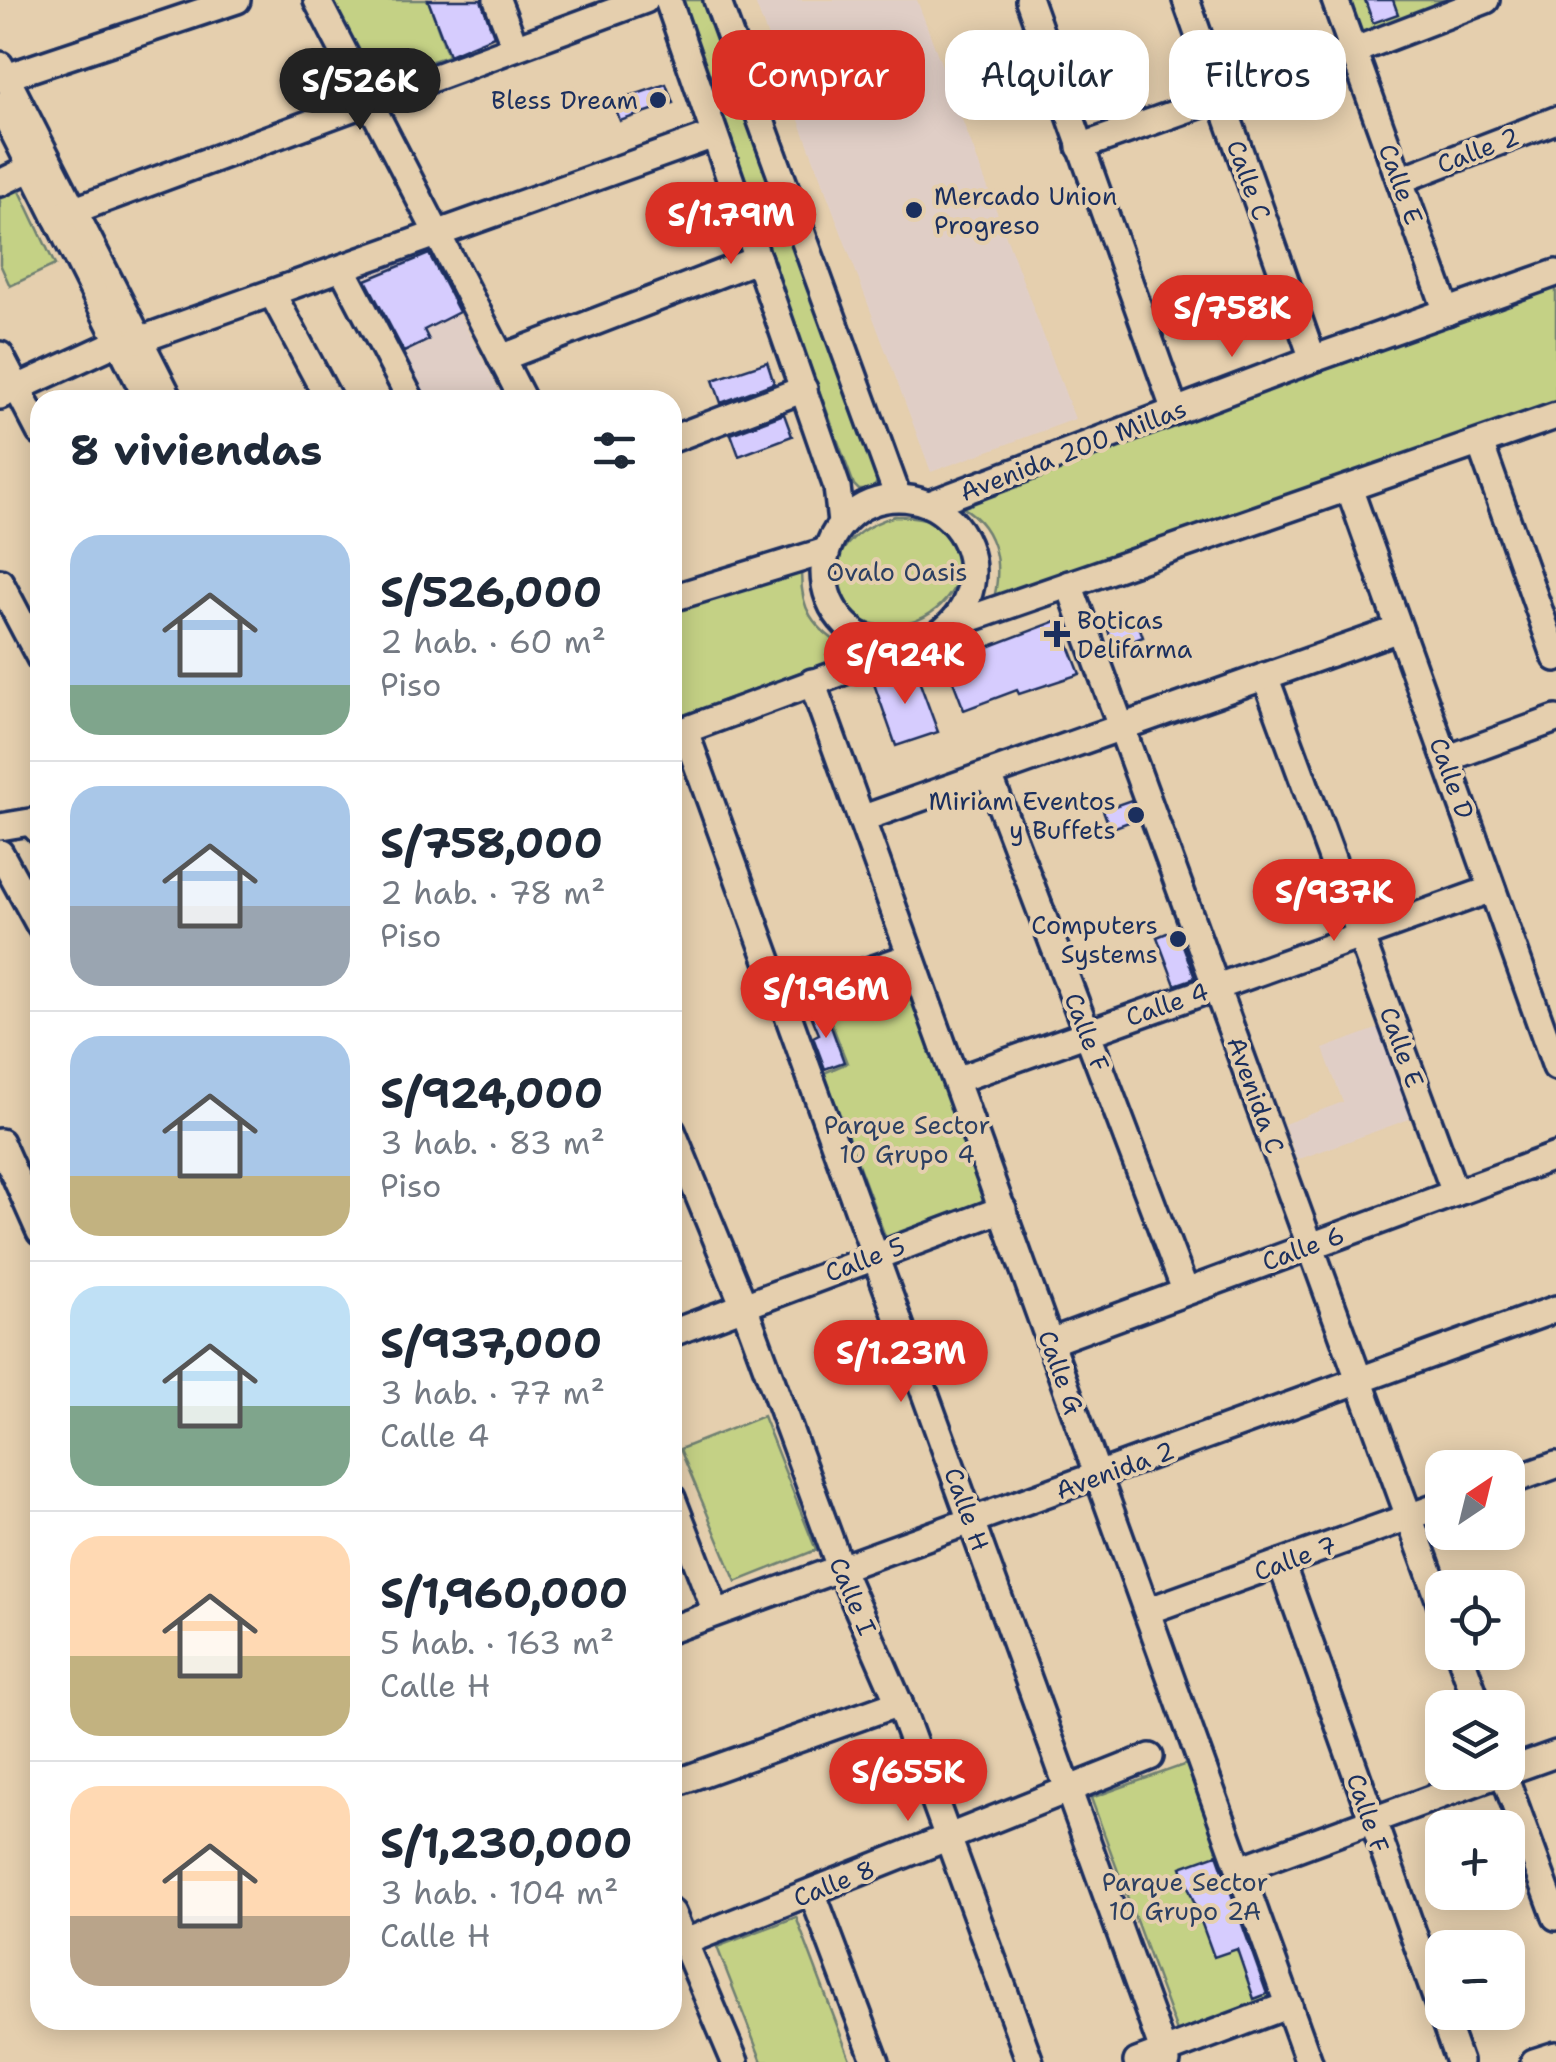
<!DOCTYPE html>
<html lang="es">
<meta charset="utf-8">
<style>
body{margin:0;font-family:"Shantell Sans",sans-serif;background:#f2f2f3;color:#1f2937;height:100vh;display:flex;flex-direction:column;font-size:38px;white-space:nowrap}
*{box-sizing:border-box;margin:0}
p{font-size:32px;color:#747a83}
.icon{flex:none;width:55px;height:55px;fill:none;stroke:currentColor;stroke-width:2;stroke-linecap:round;stroke-linejoin:round}
.map{position:relative;flex:1;overflow:hidden}
.side{position:absolute;left:30px;top:390px;width:652px;height:1640px;display:flex;flex-direction:column;background:#fff;border-radius:30px;box-shadow:0 5px 25px #0003}
.side>*{flex:none}
.guide{position:absolute;left:712px;top:30px;width:692px;height:90px;display:flex;gap:20px}
.needle{width:65px;rotate:35deg}
.controls{position:absolute;left:1425px;top:1450px;display:grid;gap:20px}
.controls a{display:grid;place-items:center;width:100px;height:100px;border-radius:20px;background:#fff;box-shadow:0 5px 25px #0003;font-size:50px}
.price{position:absolute;translate:-50% -85px;padding:0 22px;border-radius:35px;background:#d93025;color:#fff;font-size:32px;line-height:65px;filter:drop-shadow(0 2px 5px #0008)}
.price::after{content:'';position:absolute;left:50%;top:60px;width:30px;height:22px;margin-left:-15px;background:inherit;clip-path:polygon(0 0,100% 0,50% 100%)}
.price.on{background:#222;color:#fff}
ul{padding:0;list-style:none}
li{display:flex;align-items:center;gap:30px;height:250px;padding:0 40px}
li+li{border-top:2px solid #e0e1e3}
li span{display:grid;place-items:center;flex:none;width:280px;height:200px;border-radius:30px;color:#555}
li>.icon{margin-inline-start:auto}
span .icon{width:120px;height:120px;fill:#fffc;stroke-width:1}
li b{font-size:42px}
h2{display:flex;justify-content:space-between;align-items:center;height:120px;padding:0 40px;font-size:42px}
.chip{padding:0 35px;border-radius:30px;background:#fff;box-shadow:0 5px 25px #0003;font-size:35px;line-height:90px}
.chip.on{background:#d93025;color:#fff}
.map>svg:first-child{display:block}
.built{fill:#e0cec6}
.green{fill:#c4d185;stroke:#708072;stroke-width:2.5}
.building{fill:#d6ccfe;stroke:#1b2f5e;stroke-width:2.5}
.lines{fill:none;stroke-linecap:round;stroke-linejoin:round}
.minor-casing{stroke:#1b2f5e;stroke-width:32}
.minor{stroke:#e5cfae;stroke-width:25}
.poi-dot{fill:#1b2f5e;stroke:#e5cfae;stroke-width:4}
.labels{text-anchor:middle;dominant-baseline:central;stroke-width:8;stroke-linejoin:round;paint-order:stroke}
.poi-label{font-size:25px;fill:#1b2f5e;stroke:#e5cfae;text-anchor:end}
.street-label{font-size:25px;fill:#1b2f5e;stroke:#e5cfae}
.park-label{font-size:25px;fill:#2c3f62;stroke:#e5cfae}
</style>
<div class="map">
<svg width="1556" height="2062" viewBox="0 0 1556 2062">
<rect width="100%" height="100%" fill="#e5cfae"/>
<filter id="ink" filterUnits="userSpaceOnUse"><feTurbulence type="fractalNoise" baseFrequency=".01" numOctaves="2"/><feDisplacementMap in="SourceGraphic" scale="20" xChannelSelector="R" yChannelSelector="G"/><feConvolveMatrix kernelMatrix="1 2 1 2 8 2 1 2 1" color-interpolation-filters="sRGB"/></filter>
<g filter="url(#ink)">
<!-- built -->
<g class="built">
<path d="M 754,0 L 917,0 L 1075,419 L 931,472 Z"/>
<path d="M 432,243 L 465,311 L 459,314 L 504,400 L 421,400 L 359,280 Z"/>
<path d="M 1379,1028 L 1412,1118 L 1297,1160 L 1284,1124 L 1343,1102 L 1323,1049 Z"/>
</g>
<!-- green -->
<g class="green">
<path d="M 333,0 L 428,0 L 448,56 L 373,80 Z"/>
<path d="M 675,0 L 706,0 L 881,476 L 872,490 L 859,490 L 854,485 Z"/>
<path d="M 1348,0 L 1457,0 L 1361,35 Z"/>
<path d="M 19,189 L 55,265 L 10,286 L 0,264 L 0,198 Z"/>
<path d="M 1556,287 L 1556,401 L 992,606 C 1004,565 997,522 954,503 Z"/>
<path d="M 895,516 C 931,516 978,528 960,575 C 930,656 810,631 837,562 C 847,536 870,524 895,516 Z"/>
<path d="M 802,560 C 797,610 812,627 853,653 L 673,719 L 673,605 Z"/>
<path d="M 903,973 L 991,1206 L 888,1244 L 824,1073 L 847,1063 L 824,1004 Z"/>
<path d="M 763,1416 L 816,1550 L 736,1582 L 680,1449 Z"/>
<path d="M 1192,1762 L 1278,1996 L 1177,2032 L 1091,1798 Z"/>
<path d="M 796,1917 L 851,2062 L 762,2062 L 717,1947 Z"/>
</g>
<!-- building -->
<g class="building">
<path d="M 428,0 L 481,0 L 494,36 L 449,55 Z"/>
<path d="M 1365,0 L 1393,0 L 1398,14 L 1373,23 Z"/>
<path d="M 666,84 L 673,103 L 620,121 L 613,102 Z"/>
<path d="M 429,254 L 459,312 L 424,330 L 429,340 L 404,352 L 366,280 Z"/>
<path d="M 767,362 L 774,383 L 721,403 L 713,380 Z"/>
<path d="M 784,414 L 792,436 L 739,456 L 731,434 Z"/>
<path d="M 1059,620 L 1080,674 L 1019,694 L 1017,690 L 964,710 L 946,663 Z"/>
<path d="M 1137,620 L 1143,637 L 1114,648 L 1108,630 Z"/>
<path d="M 914,667 L 938,732 L 896,746 L 873,681 Z"/>
<path d="M 1131,800 L 1137,819 L 1110,829 L 1103,810 Z"/>
<path d="M 1177,929 L 1195,978 L 1175,985 L 1157,937 Z"/>
<path d="M 825,1010 L 844,1062 L 825,1069 L 813,1037 L 819,1034 L 811,1015 Z"/>
<path d="M 1217,1854 L 1267,1994 L 1254,1999 L 1237,1949 L 1214,1957 L 1181,1867 Z"/>
</g>
<g class="lines">
<!-- minor casing -->
<g class="minor-casing">
<g id="minor">
<path d="M 317,0 L 523,400"/>
<path d="M 497,0 L 515,47"/>
<path d="M 668,0 L 837,487 L 841,523"/>
<path d="M 717,0 L 898,497"/>
<path d="M 1029,0 L 1175,411"/>
<path d="M 1186,0 L 1313,359"/>
<path d="M 1335,0 L 1447,312"/>
<path d="M 0,65 L 170,400"/>
<path d="M 6,77 L 237,0"/>
<path d="M 0,105 L 148,400"/>
<path d="M 1080,147 L 1353,51 L 1486,0"/>
<path d="M 1400,180 L 1556,120"/>
<path d="M 0,183 L 31,168"/>
<path d="M 56,217 L 645,0"/>
<path d="M 342,268 L 411,400"/>
<path d="M 272,293 L 329,400"/>
<path d="M 139,340 L 714,135"/>
<path d="M 0,355 L 40,432"/>
<path d="M 501,358 L 758,259"/>
<path d="M 0,396 L 118,342"/>
<path d="M 672,439 L 804,389"/>
<path d="M 1480,443 L 1556,658"/>
<path d="M 1349,488 L 1556,1067"/>
<circle cx="898" cy="572" r="74"/>
<path d="M 930,504 L 1313,359 L 1556,273"/>
<path d="M 0,582 L 40,658"/>
<path d="M 1069,584 L 1442,1607"/>
<path d="M 672,598 L 826,551"/>
<path d="M 949,626 L 1556,416"/>
<path d="M 1265,676 L 1455,1193"/>
<path d="M 812,682 L 1309,2062"/>
<path d="M 685,731 L 1167,2062"/>
<path d="M 672,735 L 902,650"/>
<path d="M 1446,759 L 1556,719"/>
<path d="M 989,775 L 1185,1290"/>
<path d="M 861,819 L 1399,629"/>
<path d="M 0,827 L 30,822 L 40,832"/>
<path d="M 0,853 L 40,926"/>
<path d="M 783,1000 L 909,957"/>
<path d="M 956,1080 L 1492,889"/>
<path d="M 672,1131 L 744,1306 L 841,1570 L 899,1703 L 1030,2062"/>
<path d="M 0,1142 L 40,1232"/>
<path d="M 672,1333 L 1003,1209"/>
<path d="M 1050,1342 L 1556,1156"/>
<path d="M 1508,1482 L 1556,1465"/>
<path d="M 672,1498 L 716,1612"/>
<path d="M 1281,1563 L 1459,2062"/>
<path d="M 1147,1611 L 1442,1505"/>
<path d="M 672,1629 L 1556,1309"/>
<path d="M 1459,1652 L 1479,1708"/>
<path d="M 1508,1771 L 1556,1754"/>
<path d="M 1503,1772 L 1556,1917"/>
<path d="M 672,1784 L 899,1703"/>
<path d="M 1240,1869 L 1504,1772"/>
<path d="M 812,1892 L 876,2062"/>
<path d="M 672,1913 L 735,2062"/>
<path d="M 685,1942 L 1150,1757"/>
<path d="M 1137,2062 L 1289,2005"/>
<path d="M 1534,2062 L 1556,2055"/>
</g>
</g>
<!-- minor -->
<use href="#minor" class="minor"/>
</g>
</g>
<!-- markers -->
<g class="poi-dot">
<circle cx="658" cy="100" r="10"/>
<circle cx="914" cy="210" r="10"/>
<path d="M1052 619h10v10h10v10h-10v10h-10v-10h-10v-10h10z"/>
<circle cx="1136" cy="815" r="10"/>
<circle cx="1178" cy="939" r="10"/>
</g>
<g class="labels">
<!-- poi labels -->
<g class="poi-label">
<text x="638" y="100">Bless Dream</text>
<text x="934" y="196" text-anchor="start">Mercado Union<tspan x="934" dy="29">Progreso</tspan></text>
<text x="1077" y="620" text-anchor="start">Boticas<tspan x="1077" dy="29">Delifarma</tspan></text>
<text x="1116" y="801">Miriam Eventos<tspan x="1116" dy="29">y Buffets</tspan></text>
<text x="1158" y="925">Computers<tspan x="1158" dy="29">Systems</tspan></text>
</g>
<!-- street labels -->
<g class="street-label">
<text transform="translate(1478 150) rotate(-21)">Calle 2</text>
<text transform="translate(1249 180) rotate(70)">Calle C</text>
<text transform="translate(1401 184) rotate(70)">Calle E</text>
<text transform="translate(1073 450) rotate(-21)">Avenida 200 Millas</text>
<text transform="translate(1452 778) rotate(70)">Calle D</text>
<text transform="translate(1167 1004) rotate(-19)">Calle 4</text>
<text transform="translate(1087 1032) rotate(69)">Calle F</text>
<text transform="translate(1402 1047) rotate(70)">Calle E</text>
<text transform="translate(1256 1095) rotate(70)">Avenida C</text>
<text transform="translate(1303 1248) rotate(-20)">Calle 6</text>
<text transform="translate(865 1259) rotate(-21)">Calle 5</text>
<text transform="translate(1061 1372) rotate(70)">Calle G</text>
<text transform="translate(1115 1470) rotate(-20)">Avenida 2</text>
<text transform="translate(967 1509) rotate(70)">Calle H</text>
<text transform="translate(1295 1558) rotate(-20)">Calle 7</text>
<text transform="translate(853 1596) rotate(67)">Calle I</text>
<text transform="translate(1368 1813) rotate(71)">Calle F</text>
<text transform="translate(834 1883) rotate(-22)">Calle 8</text>
</g>
<!-- park labels -->
<g class="park-label">
<text x="897" y="572">Ovalo Oasis</text>
<text x="907" y="1125">Parque Sector<tspan x="907" dy="29">10 Grupo 4</tspan></text>
<text x="1185" y="1882">Parque Sector<tspan x="1185" dy="29">10 Grupo 2A</tspan></text>
</g>
</g>
</svg>
<div class="controls">
<a><svg class="needle" viewBox="-14 -14 28 28"><path d="M0-13l5 13h-10z" fill="#e53935"/><path d="M0 13l5-13h-10z" fill="#747a83"/></svg></a>
<a><svg class="icon" aria-label="locate" viewBox="0 0 24 24"><circle cx="12" cy="12" r="6"/><path d="M12 2v4M12 18v4M2 12h4M18 12h4"/></svg></a>
<a><svg class="icon" aria-label="layers" viewBox="0 0 24 24"><path d="M12 4l9 5-9 5-9-5zM3 14l9 5 9-5"/></svg></a>
<a>+</a>
<a>−</a>
</div>
<b class="price on" style="left:360px;top:133px">S/526K</b>
<b class="price" style="left:731px;top:267px">S/1.79M</b>
<b class="price" style="left:1232px;top:360px">S/758K</b>
<b class="price" style="left:905px;top:707px">S/924K</b>
<b class="price" style="left:1334px;top:944px">S/937K</b>
<b class="price" style="left:826px;top:1041px">S/1.96M</b>
<b class="price" style="left:901px;top:1405px">S/1.23M</b>
<b class="price" style="left:908px;top:1824px">S/655K</b>
<div class="guide">
<a class="chip on">Comprar</a>
<a class="chip">Alquilar</a>
<a class="chip">Filtros</a>
</div>
<section class="side">
<h2>8 viviendas<svg class="icon" aria-label="filters" viewBox="0 0 24 24"><path d="M4 7h16M4 17h16"/><circle cx="9" cy="7" r="2"/><circle cx="15" cy="17" r="2"/></svg></h2>
<ul>
<li><span style="background:linear-gradient(#a9c7e8 75%,#7fa58c 0)"><svg class="icon" aria-label="home" viewBox="0 0 24 24"><path d="M3 11l9-7 9 7M6 9v11h12V9"/></svg></span><div><b>S/526,000</b><p>2 hab. · 60 m²</p><p>Piso</p></div></li>
<li><span style="background:linear-gradient(#a9c7e8 60%,#9aa5b1 0)"><svg class="icon" aria-label="home" viewBox="0 0 24 24"><path d="M3 11l9-7 9 7M6 9v11h12V9"/></svg></span><div><b>S/758,000</b><p>2 hab. · 78 m²</p><p>Piso</p></div></li>
<li><span style="background:linear-gradient(#a9c7e8 70%,#c2b280 0)"><svg class="icon" aria-label="home" viewBox="0 0 24 24"><path d="M3 11l9-7 9 7M6 9v11h12V9"/></svg></span><div><b>S/924,000</b><p>3 hab. · 83 m²</p><p>Piso</p></div></li>
<li><span style="background:linear-gradient(#bfe0f5 60%,#7fa58c 0)"><svg class="icon" aria-label="home" viewBox="0 0 24 24"><path d="M3 11l9-7 9 7M6 9v11h12V9"/></svg></span><div><b>S/937,000</b><p>3 hab. · 77 m²</p><p>Calle 4</p></div></li>
<li><span style="background:linear-gradient(#ffd9b3 60%,#c2b280 0)"><svg class="icon" aria-label="home" viewBox="0 0 24 24"><path d="M3 11l9-7 9 7M6 9v11h12V9"/></svg></span><div><b>S/1,960,000</b><p>5 hab. · 163 m²</p><p>Calle H</p></div></li>
<li><span style="background:linear-gradient(#ffd9b3 65%,#b9a48a 0)"><svg class="icon" aria-label="home" viewBox="0 0 24 24"><path d="M3 11l9-7 9 7M6 9v11h12V9"/></svg></span><div><b>S/1,230,000</b><p>3 hab. · 104 m²</p><p>Calle H</p></div></li>
</ul>
</section>
</div>
